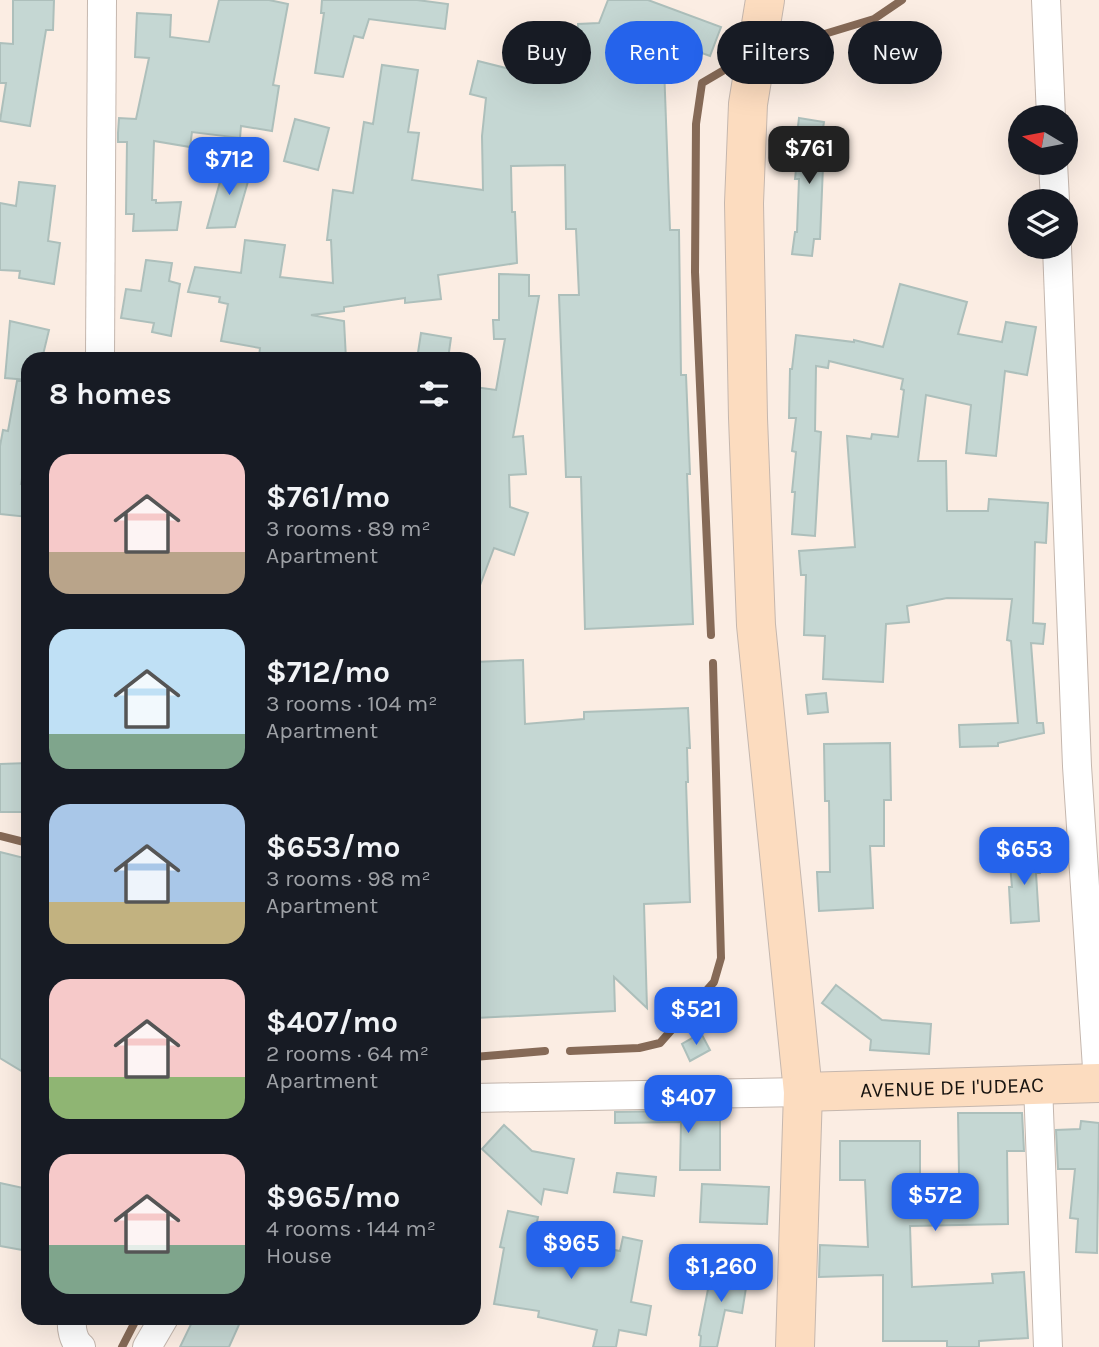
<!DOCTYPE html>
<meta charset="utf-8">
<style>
body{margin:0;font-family:Karla,sans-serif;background:#20242c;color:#f1f3f6;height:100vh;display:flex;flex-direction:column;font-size:26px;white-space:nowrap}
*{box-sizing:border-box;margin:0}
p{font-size:23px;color:#9ea1a6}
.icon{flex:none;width:38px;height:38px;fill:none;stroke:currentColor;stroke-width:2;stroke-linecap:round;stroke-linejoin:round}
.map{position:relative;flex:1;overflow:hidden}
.sheet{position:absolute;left:21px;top:352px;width:460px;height:973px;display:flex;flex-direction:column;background:#171b24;border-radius:21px;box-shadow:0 7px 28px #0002}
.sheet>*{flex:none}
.guide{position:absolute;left:502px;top:21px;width:492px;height:63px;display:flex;gap:14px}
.needle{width:46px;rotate:280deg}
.fabs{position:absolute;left:1008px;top:105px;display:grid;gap:14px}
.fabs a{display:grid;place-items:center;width:70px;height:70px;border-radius:50%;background:#171b24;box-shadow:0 7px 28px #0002;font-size:35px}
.price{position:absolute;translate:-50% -60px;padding:0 16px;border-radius:14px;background:#2563eb;color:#fff;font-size:23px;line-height:46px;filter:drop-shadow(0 2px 4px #0008)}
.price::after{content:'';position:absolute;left:50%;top:42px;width:21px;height:16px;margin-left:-10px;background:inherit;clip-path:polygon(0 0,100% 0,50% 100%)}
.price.current{background:#222;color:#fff}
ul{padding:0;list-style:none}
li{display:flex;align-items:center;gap:21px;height:175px;padding:0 28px}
li span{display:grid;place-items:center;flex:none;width:196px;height:140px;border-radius:21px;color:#555}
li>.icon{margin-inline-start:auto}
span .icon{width:84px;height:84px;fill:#fffc;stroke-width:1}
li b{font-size:30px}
h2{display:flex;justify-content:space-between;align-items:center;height:84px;padding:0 28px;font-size:30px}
.pill{padding:0 24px;border-radius:32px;background:#171b24;box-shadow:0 7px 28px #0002;font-size:24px;line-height:63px}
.pill.current{background:#2563eb;color:#fff}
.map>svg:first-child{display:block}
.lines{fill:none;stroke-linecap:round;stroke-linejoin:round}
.stream{stroke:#866a57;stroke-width:8}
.building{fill:#c5d7d3;stroke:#adbfbb;stroke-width:2}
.minor-casing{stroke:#c5b7ae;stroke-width:30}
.secondary-casing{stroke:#c5b7ae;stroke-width:40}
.minor{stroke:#fff;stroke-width:28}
.secondary{stroke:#fcdcbf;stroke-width:38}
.labels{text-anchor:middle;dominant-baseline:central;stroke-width:6;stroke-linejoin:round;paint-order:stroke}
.street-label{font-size:21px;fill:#17130f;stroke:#fff}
</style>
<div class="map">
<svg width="1099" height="1347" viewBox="0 0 1099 1347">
<rect width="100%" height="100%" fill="#fbede3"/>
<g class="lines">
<!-- stream -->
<g class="stream">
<path d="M 798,42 L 874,19 L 902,0"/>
<path d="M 711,635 L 695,272 L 696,124 L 702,83 L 731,66"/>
<path d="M 0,836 L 28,843"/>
<path d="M 570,1051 L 639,1048 L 660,1043 L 714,982 L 721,958 L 713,663"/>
<path d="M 474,1057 L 545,1051"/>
<path d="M 122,1347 L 137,1318"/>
</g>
</g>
<!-- building -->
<g class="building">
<path d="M 13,0 L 54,0 L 53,30 L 46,30 L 30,126 L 0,121 L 6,83 L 0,83 L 0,43 L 13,44 Z"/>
<path d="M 219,0 L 269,0 L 288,4 L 273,85 L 279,86 L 272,131 L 241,126 L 240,138 L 192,132 L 190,147 L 154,141 L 152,200 L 156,200 L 156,203 L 181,202 L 177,230 L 133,231 L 134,214 L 126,214 L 127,142 L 118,142 L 118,133 L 119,118 L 136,119 L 149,58 L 135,57 L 137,13 L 171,15 L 170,37 L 209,42 Z"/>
<path d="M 322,0 L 417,0 L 448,4 L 445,29 L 369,19 L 363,38 L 354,36 L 343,77 L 315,73 L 324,13 L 321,13 Z"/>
<path d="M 608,0 L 648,0 L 721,27 L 710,56 L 663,39 L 670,230 L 679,230 L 681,375 L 686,375 L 690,474 L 687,474 L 693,624 L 585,629 L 581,477 L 566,477 L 559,295 L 579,295 L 576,229 L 566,229 L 565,165 L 511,166 L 512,212 L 515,212 L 517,263 L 438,275 L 441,299 L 405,303 L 405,298 L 344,307 L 344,311 L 311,315 L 344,321 L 346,359 L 259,357 L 260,348 L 221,341 L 228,304 L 219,302 L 220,297 L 188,292 L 195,267 L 241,273 L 245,240 L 285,245 L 280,277 L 333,283 L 331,240 L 327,240 L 333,190 L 353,193 L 364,122 L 373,124 L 382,65 L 418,70 L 408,132 L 419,133 L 412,180 L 483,190 L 482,136 L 486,98 L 470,94 L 478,61 L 506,68 L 520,33 L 553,46 L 577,46 L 578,24 L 599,23 Z"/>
<path d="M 799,118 L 824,122 L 817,165 L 823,166 L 820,239 L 814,239 L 812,256 L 792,254 L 795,232 L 797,232 L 799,179 L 795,179 L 798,151 L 795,151 Z"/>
<path d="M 295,119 L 329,128 L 318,170 L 284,161 Z"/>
<path d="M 225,164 L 251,171 L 235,227 L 207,228 Z"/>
<path d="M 19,182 L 55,186 L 48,241 L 60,243 L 54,284 L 19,278 L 20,271 L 0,270 L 0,203 L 16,206 Z"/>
<path d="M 146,260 L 172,263 L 169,281 L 180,284 L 171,336 L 152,332 L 154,323 L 121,318 L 126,289 L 141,291 Z"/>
<path d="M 499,274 L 529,275 L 529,296 L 539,296 L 513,437 L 523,436 L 526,474 L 509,475 L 510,507 L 528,513 L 514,555 L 494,548 L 476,596 L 474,387 L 496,390 L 505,339 L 494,339 L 493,320 L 499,320 Z"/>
<path d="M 900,284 L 967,302 L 958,334 L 1002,342 L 1006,322 L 1036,327 L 1027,375 L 1005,371 L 996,456 L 966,453 L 971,405 L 926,395 L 918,461 L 946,461 L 947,511 L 988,511 L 989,499 L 1048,503 L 1046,543 L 1035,542 L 1033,623 L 1045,624 L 1043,644 L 1031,643 L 1037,723 L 1043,723 L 1044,733 L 998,743 L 998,746 L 960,747 L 959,725 L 1018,723 L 1011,641 L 1007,640 L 1012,599 L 947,598 L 907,606 L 909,622 L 886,624 L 883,682 L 823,679 L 825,636 L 804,635 L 806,575 L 801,575 L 799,551 L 855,547 L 847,436 L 871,439 L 872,434 L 898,437 L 904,390 L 901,389 L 903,379 L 829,361 L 828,368 L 816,366 L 815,431 L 821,432 L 815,536 L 792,534 L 795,492 L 792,492 L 796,452 L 792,451 L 796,418 L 789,418 L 790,369 L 792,369 L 796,335 L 854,342 L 854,340 L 883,347 Z"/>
<path d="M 10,321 L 49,330 L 42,359 L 28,359 L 28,380 L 5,378 Z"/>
<path d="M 421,333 L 451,338 L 448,359 L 417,359 Z"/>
<path d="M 17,381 L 28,381 L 28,445 L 21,484 L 28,486 L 28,517 L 0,514 L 0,446 L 3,430 L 8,431 Z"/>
<path d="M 523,660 L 525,724 L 584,719 L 584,712 L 688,708 L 690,748 L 687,748 L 688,782 L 686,782 L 690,902 L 644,904 L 647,1008 L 614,977 L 615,1011 L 476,1018 L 474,662 Z"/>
<path d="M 826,693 L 828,712 L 808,714 L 806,695 Z"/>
<path d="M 890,743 L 891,800 L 884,800 L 884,846 L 870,846 L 873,908 L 819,911 L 817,872 L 830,872 L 829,801 L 825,801 L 824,744 Z"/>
<path d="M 28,763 L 28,812 L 0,812 L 0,764 Z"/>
<path d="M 1038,850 L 1040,873 L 1036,873 L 1039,921 L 1011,923 L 1009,887 L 1012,887 L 1009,853 Z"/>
<path d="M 0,852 L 28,859 L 28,1075 L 0,1058 Z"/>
<path d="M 836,985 L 882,1020 L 931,1024 L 929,1054 L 870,1050 L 871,1040 L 822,1003 Z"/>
<path d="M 701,1033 L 710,1050 L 690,1061 L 682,1044 Z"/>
<path d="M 720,1110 L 720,1170 L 680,1170 L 681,1122 L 615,1123 L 615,1112 Z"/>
<path d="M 958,1113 L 1022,1113 L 1024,1151 L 1007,1151 L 1008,1224 L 910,1226 L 912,1287 L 993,1283 L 992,1274 L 1024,1272 L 1028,1338 L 979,1341 L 979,1347 L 947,1347 L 947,1341 L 883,1341 L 883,1275 L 819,1277 L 820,1245 L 868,1247 L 865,1180 L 840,1180 L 840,1141 L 920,1141 L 920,1174 L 959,1174 Z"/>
<path d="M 1081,1121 L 1099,1123 L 1097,1253 L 1076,1252 L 1078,1219 L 1070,1218 L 1075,1169 L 1058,1169 L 1056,1130 L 1080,1129 Z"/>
<path d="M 504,1125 L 532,1151 L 574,1159 L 567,1193 L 544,1189 L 541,1204 L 482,1149 Z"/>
<path d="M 617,1173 L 656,1177 L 654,1196 L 614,1192 Z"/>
<path d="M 0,1183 L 28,1189 L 28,1251 L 0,1246 Z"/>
<path d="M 702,1184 L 769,1187 L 767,1224 L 700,1222 Z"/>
<path d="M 508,1211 L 538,1217 L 534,1235 L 620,1251 L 623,1237 L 642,1241 L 631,1302 L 651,1306 L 646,1335 L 619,1330 L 616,1347 L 593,1347 L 597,1330 L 538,1317 L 539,1311 L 494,1304 L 504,1248 L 500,1247 Z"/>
<path d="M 712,1269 L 748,1275 L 742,1313 L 725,1310 L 717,1347 L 700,1347 L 701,1336 L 699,1335 Z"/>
<path d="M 194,1318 L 242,1318 L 229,1347 L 180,1347 Z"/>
</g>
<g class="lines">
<!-- minor casing -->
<g class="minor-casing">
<g id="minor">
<path d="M 1046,0 L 1051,117"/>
<path d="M 1053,163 L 1055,201"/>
<path d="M 1057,247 L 1077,766 L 1098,1083"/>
<path d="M 100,359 L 102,0"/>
<path d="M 1038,1085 L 1048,1347"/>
<path d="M 474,1098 L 803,1092"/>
<path d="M 72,1318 C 71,1328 73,1341 81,1347"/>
<path d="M 147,1347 L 164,1318"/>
</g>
</g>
<!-- secondary casing -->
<g class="secondary-casing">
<g id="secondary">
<path d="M 765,0 L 748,104 L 744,203 L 748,418 L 756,625 L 803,1092 L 795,1347"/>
<path id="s1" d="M 803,1092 L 1099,1083"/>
</g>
</g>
<!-- minor -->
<use href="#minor" class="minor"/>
<!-- secondary -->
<use href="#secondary" class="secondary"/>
</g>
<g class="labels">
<!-- street labels -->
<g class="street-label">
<text stroke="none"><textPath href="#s1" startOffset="149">AVENUE DE I'UDEAC</textPath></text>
</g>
</g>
</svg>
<div class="fabs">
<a><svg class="needle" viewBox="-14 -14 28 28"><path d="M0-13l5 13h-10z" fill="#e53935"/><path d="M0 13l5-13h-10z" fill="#9ea1a6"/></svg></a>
<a><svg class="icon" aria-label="layers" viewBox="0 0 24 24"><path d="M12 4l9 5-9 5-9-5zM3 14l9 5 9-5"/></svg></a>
</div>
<b class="price current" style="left:809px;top:186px">$761</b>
<b class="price" style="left:229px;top:197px">$712</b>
<b class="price" style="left:1024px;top:887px">$653</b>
<b class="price" style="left:696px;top:1047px">$521</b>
<b class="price" style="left:688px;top:1135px">$407</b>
<b class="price" style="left:935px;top:1233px">$572</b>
<b class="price" style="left:571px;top:1281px">$965</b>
<b class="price" style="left:721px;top:1304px">$1,260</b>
<div class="guide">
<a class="pill">Buy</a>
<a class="pill current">Rent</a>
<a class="pill">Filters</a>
<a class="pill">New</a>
</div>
<section class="sheet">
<h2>8 homes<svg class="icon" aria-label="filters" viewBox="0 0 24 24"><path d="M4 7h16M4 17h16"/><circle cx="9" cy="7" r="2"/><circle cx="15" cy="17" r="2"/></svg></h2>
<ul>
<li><span style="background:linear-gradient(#f6c9c9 70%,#b9a48a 0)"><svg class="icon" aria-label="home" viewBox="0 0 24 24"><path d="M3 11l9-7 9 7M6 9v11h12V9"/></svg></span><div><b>$761/mo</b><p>3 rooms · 89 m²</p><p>Apartment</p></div></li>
<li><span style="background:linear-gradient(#bfe0f5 75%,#7fa58c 0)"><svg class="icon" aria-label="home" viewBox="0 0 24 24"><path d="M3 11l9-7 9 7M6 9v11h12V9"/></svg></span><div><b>$712/mo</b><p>3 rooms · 104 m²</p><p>Apartment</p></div></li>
<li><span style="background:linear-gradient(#a9c7e8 70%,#c2b280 0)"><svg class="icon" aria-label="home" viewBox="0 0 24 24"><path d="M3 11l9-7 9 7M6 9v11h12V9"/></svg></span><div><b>$653/mo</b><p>3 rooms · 98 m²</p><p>Apartment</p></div></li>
<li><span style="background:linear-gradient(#f6c9c9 70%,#8fb573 0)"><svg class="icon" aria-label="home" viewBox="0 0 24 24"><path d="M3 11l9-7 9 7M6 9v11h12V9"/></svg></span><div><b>$407/mo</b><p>2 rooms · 64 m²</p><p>Apartment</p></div></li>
<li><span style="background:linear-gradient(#f6c9c9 65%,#7fa58c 0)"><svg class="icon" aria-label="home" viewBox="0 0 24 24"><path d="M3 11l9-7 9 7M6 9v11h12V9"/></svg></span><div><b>$965/mo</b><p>4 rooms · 144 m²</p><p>House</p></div></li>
</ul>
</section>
</div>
